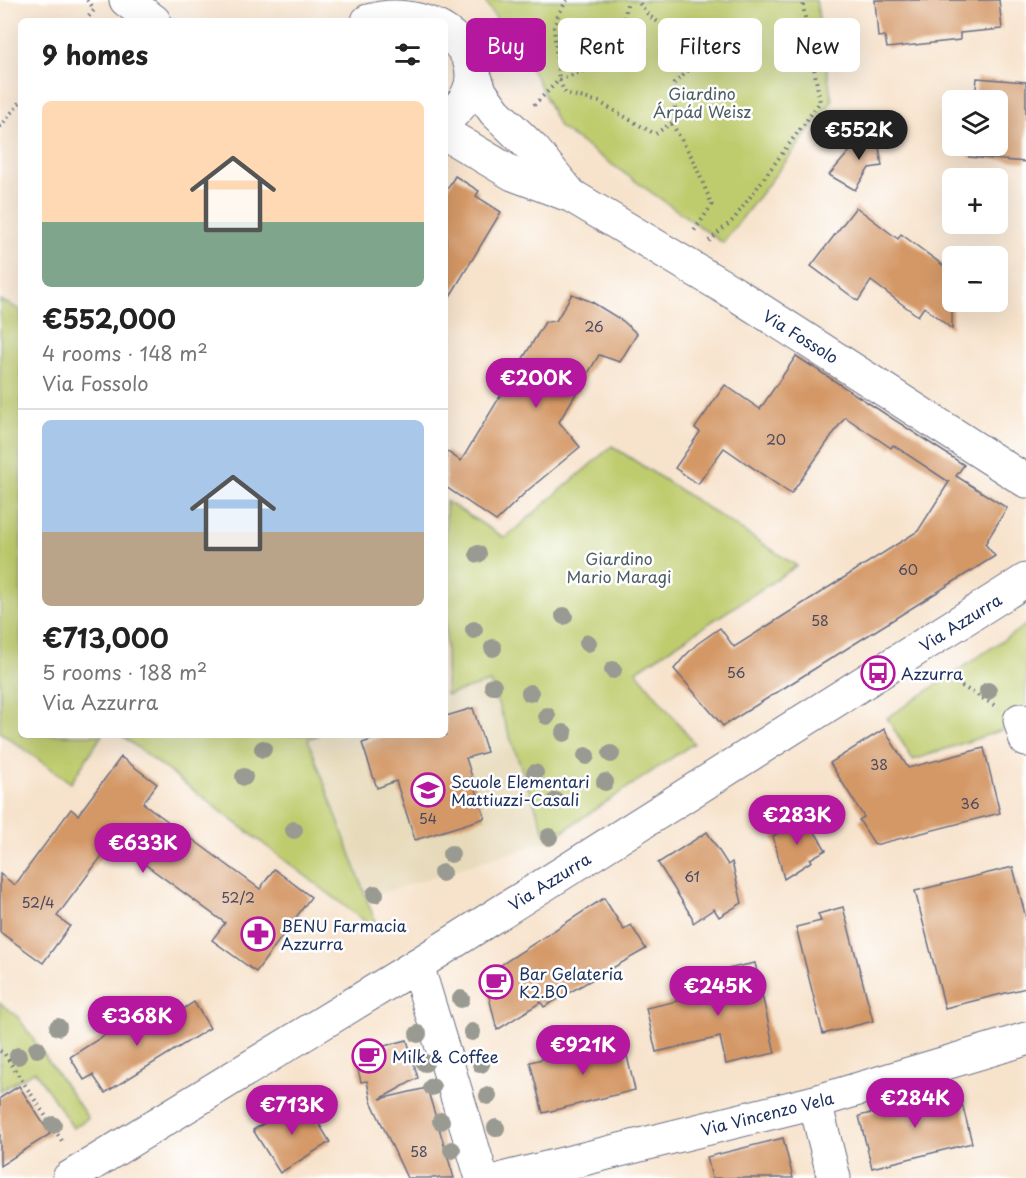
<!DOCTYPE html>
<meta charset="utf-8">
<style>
body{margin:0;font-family:"Playpen Sans",sans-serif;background:#f2f2f2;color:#222;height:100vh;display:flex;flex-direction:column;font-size:22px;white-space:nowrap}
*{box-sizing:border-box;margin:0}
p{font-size:20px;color:#767676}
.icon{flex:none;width:33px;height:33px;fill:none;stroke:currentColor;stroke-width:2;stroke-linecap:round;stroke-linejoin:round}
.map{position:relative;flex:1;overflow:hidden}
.sheet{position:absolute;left:18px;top:18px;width:430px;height:720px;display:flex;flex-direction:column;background:#fff;border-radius:9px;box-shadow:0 6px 24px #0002}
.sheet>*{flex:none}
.top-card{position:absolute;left:466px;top:18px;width:470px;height:54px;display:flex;gap:12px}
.fabs{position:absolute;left:942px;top:90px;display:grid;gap:12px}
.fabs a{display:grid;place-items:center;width:66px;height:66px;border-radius:9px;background:#fff;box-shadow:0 6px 24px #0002;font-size:30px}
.price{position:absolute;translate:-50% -51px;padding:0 14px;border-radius:21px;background:#b5179e;color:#fff;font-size:20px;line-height:39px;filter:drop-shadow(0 2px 3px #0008)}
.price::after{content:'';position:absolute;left:50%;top:36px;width:18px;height:14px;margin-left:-9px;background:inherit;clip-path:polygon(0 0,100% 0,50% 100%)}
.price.selected{background:#222;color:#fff}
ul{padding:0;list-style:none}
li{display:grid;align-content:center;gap:12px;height:318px;padding:0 24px}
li+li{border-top:2px solid #e0e0e0}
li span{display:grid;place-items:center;height:186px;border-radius:9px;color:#555}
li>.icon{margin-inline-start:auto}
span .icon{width:108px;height:108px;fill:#fffc;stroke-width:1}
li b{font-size:26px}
h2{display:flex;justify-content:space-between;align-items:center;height:72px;padding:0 24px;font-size:26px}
.pill{padding:0 21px;border-radius:9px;background:#fff;box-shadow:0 6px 24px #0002;font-size:21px;line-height:54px}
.pill.selected{background:#b5179e;color:#fff}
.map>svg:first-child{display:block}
.built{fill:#e7daba}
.green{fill:#bfcc6e;stroke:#6d7e66;stroke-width:1.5}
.building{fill:#d49866}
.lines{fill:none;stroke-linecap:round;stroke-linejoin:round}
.minor-casing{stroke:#686e84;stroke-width:35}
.path{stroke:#686e84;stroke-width:4;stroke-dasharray:1.5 4.5;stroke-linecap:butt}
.minor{stroke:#fff;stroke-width:33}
.tree{fill:#999a92}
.labels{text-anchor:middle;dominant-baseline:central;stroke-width:5;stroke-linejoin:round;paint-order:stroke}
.number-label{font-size:14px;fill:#494960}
.park-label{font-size:16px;fill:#4c5e63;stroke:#fff}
.street-label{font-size:16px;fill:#1b2f5e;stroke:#fff}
.poi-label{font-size:16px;fill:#1b2f5e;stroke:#fff;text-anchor:start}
</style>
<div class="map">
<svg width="1026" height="1178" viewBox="0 0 1026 1178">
<rect width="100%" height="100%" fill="#fff"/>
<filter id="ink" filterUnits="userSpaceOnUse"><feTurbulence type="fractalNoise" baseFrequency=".0167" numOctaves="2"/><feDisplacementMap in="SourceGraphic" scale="12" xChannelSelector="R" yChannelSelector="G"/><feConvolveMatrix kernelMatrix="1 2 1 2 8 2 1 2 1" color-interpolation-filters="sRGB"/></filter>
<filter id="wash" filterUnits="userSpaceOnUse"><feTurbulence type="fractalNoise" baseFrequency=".008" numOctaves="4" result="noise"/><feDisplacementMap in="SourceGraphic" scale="24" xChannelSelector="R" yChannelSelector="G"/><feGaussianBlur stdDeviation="1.35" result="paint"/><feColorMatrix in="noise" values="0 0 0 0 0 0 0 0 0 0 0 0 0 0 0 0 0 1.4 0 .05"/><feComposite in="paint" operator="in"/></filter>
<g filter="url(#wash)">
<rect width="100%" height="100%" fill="#f7e3cc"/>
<!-- built -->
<path class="built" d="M 490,681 L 548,841 L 366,898 L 307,739 L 319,735 L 446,735 L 446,695 Z"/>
<!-- green -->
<g class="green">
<path d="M 484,0 L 816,0 L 832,101 L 723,243 L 559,127 L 537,79 Z"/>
<path d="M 0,300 L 21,310 L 21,735 L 102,735 L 71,783 L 0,732 Z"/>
<path d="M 612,446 L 797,566 L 636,671 L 694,743 L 548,841 L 490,682 L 446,695 L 446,501 L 505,538 Z"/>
<path d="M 1026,625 L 1026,722 L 913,760 L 887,718 Z"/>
<path d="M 121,735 L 319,735 L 308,739 L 379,932 Z"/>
<path d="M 0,1003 L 18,1017 L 88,1118 L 73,1128 L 35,1071 L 0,1091 Z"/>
</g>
<g id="blocks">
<!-- building -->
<g class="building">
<path d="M 875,0 L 999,0 L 1002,29 L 960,33 L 960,40 L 887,48 L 885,36 L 878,37 Z"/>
<path d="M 977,78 L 1026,82 L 1026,162 L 969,157 L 970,147 L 964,146 L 998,146 L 998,100 L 967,100 L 967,98 L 975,99 Z"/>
<path d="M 876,128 L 882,166 L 869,168 L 855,190 L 829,175 L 855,145 Z"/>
<path d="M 455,176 L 479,191 L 476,196 L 501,212 L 446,303 L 446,191 Z"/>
<path d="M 856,207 L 898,239 L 901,234 L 952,272 L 952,329 L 924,307 L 918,316 L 871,281 L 858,301 L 811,266 Z"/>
<path d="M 572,294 L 592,302 L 623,321 L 637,334 L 620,362 L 599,355 L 559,422 L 580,447 L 527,491 L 496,521 L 446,487 L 446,451 L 461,461 L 545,322 L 556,321 Z"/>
<path d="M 796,356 L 964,465 L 956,476 L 1007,508 L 985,544 L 995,556 L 723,726 L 674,669 L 684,657 L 697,644 L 720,628 L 734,647 L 918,531 L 949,482 L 893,445 L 891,448 L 845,417 L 791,494 L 724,448 L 698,484 L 675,468 L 700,432 L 695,428 L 725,385 L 760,409 Z"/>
<path d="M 473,708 L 487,752 L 466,758 L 485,818 L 415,840 L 396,781 L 377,788 L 362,743 L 387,735 L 446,735 L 446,716 Z"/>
<path d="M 884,729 L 908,768 L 984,748 L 1000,813 L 875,845 L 859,820 L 864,817 L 830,763 Z"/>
<path d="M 121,757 L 157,784 L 143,803 L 196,842 L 260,889 L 274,869 L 311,897 L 256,972 L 212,940 L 225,923 L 113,841 L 57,916 L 70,926 L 43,963 L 0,932 L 0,874 L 15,885 L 71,809 L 78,815 Z"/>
<path d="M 805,816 L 826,850 L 810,859 L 812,861 L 784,879 L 773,836 Z"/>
<path d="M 707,832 L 728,865 L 732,862 L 742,903 L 719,917 L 714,909 L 693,923 L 692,917 L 658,863 Z"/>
<path d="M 1013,867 L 1026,918 L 1026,988 L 945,1008 L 915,891 Z"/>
<path d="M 604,898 L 624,930 L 631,925 L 646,949 L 544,1007 L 541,1002 L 497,1030 L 484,976 Z"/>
<path d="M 843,907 L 873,1021 L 823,1034 L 796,927 L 821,921 L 818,914 Z"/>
<path d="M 755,963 L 775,1053 L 726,1064 L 720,1037 L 656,1052 L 646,1008 L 709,994 L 704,974 Z"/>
<path d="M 194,1002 L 210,1028 L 105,1093 L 93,1075 L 84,1080 L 70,1057 L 133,1017 L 144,1034 Z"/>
<path d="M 623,1039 L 635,1090 L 543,1113 L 530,1062 Z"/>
<path d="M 407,1040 L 418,1078 L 380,1099 L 427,1088 L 454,1178 L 407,1178 L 371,1101 L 367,1081 L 361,1082 L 354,1054 Z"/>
<path d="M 19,1086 L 50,1134 L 0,1166 L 0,1098 Z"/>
<path d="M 959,1091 L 972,1143 L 872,1168 L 859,1116 Z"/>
<path d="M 304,1099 L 330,1142 L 280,1173 L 253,1130 Z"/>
<path d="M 783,1138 L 793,1178 L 712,1178 L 707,1157 Z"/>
</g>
</g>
</g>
<g filter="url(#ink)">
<use href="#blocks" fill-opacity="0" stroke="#686e84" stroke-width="1.5"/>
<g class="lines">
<!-- minor casing -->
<g class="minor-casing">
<g id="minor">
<path d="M 126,0 L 154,21"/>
<path d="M 368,21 C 435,0 514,66 446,119"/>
<path d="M 472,69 L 481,93 L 495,112 L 534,150 L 570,194"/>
<path d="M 446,134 L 513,174 L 572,196 L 734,293 L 1026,481"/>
<path d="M 1020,720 L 1026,740"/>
<path d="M 417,965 L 482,1178"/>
<path d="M 815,1102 L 834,1178"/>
<path d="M 69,1178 L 417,965 L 1026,580"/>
<path d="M 506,1178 L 815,1102 L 1026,1039"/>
</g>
</g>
<!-- path -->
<g class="path">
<path d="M 87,0 L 93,7"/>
<path d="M 567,0 L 558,15 L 554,28 L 559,80 L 565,93 L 599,102 L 655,134 L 675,121 L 674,84 C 698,61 708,55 694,21 L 669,29 L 649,16 L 637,0"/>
<path d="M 85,21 L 95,9"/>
<path d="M 534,105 L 559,80 L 588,69 L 620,39 L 628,0"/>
<path d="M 672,124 L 693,159 L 712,205 L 694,231"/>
<path d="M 0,127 L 21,101"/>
<path d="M 709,241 L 734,219 L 820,102 L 802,0"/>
<path d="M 941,674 L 994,705"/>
<path d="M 0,1051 L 4,1053 L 64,1144"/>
</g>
<!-- minor -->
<use href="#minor" class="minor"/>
</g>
<!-- trees -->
<g class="tree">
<circle cx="478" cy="554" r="9"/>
<circle cx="564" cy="616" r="9"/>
<circle cx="474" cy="630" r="9"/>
<circle cx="588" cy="643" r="9"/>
<circle cx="493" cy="648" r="9"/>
<circle cx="613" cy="670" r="9"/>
<circle cx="493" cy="686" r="9"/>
<circle cx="988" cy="691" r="9"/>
<circle cx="530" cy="693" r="9"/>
<circle cx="547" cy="716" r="9"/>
<circle cx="564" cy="733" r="9"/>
<circle cx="263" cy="749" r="9"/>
<circle cx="611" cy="754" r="9"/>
<circle cx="586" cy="756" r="9"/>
<circle cx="535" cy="773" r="9"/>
<circle cx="244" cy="777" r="9"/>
<circle cx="605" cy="782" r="9"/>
<circle cx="556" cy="801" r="9"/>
<circle cx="294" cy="830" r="9"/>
<circle cx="549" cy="837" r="9"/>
<circle cx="451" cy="854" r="9"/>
<circle cx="442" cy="873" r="9"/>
<circle cx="375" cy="894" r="9"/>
<circle cx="461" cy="999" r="9"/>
<circle cx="58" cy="1027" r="9"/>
<circle cx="472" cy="1032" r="9"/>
<circle cx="418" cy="1034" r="9"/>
<circle cx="37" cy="1049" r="9"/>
<circle cx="18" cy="1056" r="9"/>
<circle cx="425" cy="1063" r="9"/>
<circle cx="481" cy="1064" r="9"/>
<circle cx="432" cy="1087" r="9"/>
<circle cx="488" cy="1096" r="9"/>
<circle cx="441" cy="1121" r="9"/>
<circle cx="53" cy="1125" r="9"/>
<circle cx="496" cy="1128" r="9"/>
<circle cx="452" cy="1150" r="9"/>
</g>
</g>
<!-- icons -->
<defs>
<g id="bus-ring" transform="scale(1.725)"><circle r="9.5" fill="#fff" stroke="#b5179e" stroke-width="1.5"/><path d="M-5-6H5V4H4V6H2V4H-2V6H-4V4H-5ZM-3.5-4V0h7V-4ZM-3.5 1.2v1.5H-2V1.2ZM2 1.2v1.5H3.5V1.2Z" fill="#b5179e"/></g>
<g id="school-ring" transform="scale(1.725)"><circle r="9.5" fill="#fff" stroke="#b5179e" stroke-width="1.5"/><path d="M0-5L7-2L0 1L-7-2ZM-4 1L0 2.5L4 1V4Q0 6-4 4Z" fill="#b5179e"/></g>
<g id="pharmacy-ring" transform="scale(1.725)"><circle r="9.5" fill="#fff" stroke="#b5179e" stroke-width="1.5"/><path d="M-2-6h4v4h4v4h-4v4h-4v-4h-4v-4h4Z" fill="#b5179e"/></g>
<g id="cafe-ring" transform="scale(1.725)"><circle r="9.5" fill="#fff" stroke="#b5179e" stroke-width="1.5"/><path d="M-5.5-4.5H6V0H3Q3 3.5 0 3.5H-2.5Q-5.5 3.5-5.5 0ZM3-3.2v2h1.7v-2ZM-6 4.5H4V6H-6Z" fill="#b5179e"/></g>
</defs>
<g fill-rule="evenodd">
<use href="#bus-ring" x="878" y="673"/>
<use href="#school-ring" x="428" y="790"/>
<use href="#pharmacy-ring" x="258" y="934"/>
<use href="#cafe-ring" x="496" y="982"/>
<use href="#cafe-ring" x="369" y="1056"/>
</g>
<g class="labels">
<!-- number labels -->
<g class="number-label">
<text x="594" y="326">26</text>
<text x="776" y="439">20</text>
<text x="908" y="569">60</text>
<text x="820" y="620">58</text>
<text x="736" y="672">56</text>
<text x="879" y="764">38</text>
<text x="970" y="803">36</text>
<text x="428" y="818">54</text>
<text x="692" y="876">61</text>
<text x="238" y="897">52/2</text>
<text x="38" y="902">52/4</text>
<text x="419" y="1151">58</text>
</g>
<!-- park labels -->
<g class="park-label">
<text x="702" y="93">Giardino<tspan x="702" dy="18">Árpád Weisz</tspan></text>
<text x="619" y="558">Giardino<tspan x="619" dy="18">Mario Maragi</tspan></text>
</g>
<!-- street labels -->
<g class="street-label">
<text transform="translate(801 336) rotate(32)">Via Fossolo</text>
<text transform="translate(960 622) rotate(-32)">Via Azzurra</text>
<text transform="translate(549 881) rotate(-32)">Via Azzurra</text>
<text transform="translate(767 1113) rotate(-14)">Via Vincenzo Vela</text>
</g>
<!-- poi labels -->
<g class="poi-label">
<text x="901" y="673">Azzurra</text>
<text x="451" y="781">Scuole Elementari<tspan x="451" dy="18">Mattiuzzi-Casali</tspan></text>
<text x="281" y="925">BENU Farmacia<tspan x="281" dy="18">Azzurra</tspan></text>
<text x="519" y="973">Bar Gelateria<tspan x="519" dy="18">K2.BO</tspan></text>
<text x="392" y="1056">Milk &amp; Coffee</text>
</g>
</g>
</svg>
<div class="fabs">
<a><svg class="icon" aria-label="layers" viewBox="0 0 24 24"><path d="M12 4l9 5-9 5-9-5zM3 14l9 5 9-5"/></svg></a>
<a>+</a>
<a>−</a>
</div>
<b class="price selected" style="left:859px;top:161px">€552K</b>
<b class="price" style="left:536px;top:409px">€200K</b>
<b class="price" style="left:797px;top:846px">€283K</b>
<b class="price" style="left:143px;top:874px">€633K</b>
<b class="price" style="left:718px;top:1017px">€245K</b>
<b class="price" style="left:137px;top:1047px">€368K</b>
<b class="price" style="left:583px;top:1076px">€921K</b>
<b class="price" style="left:915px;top:1129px">€284K</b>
<b class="price" style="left:292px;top:1136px">€713K</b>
<div class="top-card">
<a class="pill selected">Buy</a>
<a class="pill">Rent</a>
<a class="pill">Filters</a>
<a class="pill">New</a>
</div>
<section class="sheet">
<h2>9 homes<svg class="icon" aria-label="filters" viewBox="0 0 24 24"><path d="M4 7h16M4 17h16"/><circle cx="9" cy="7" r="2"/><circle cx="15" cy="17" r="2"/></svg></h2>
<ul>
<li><span style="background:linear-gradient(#ffd9b3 65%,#7fa58c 0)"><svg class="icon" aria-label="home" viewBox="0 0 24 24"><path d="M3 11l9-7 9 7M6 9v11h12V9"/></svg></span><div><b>€552,000</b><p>4 rooms · 148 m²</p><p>Via Fossolo</p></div></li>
<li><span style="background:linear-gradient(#a9c7e8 60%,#b9a48a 0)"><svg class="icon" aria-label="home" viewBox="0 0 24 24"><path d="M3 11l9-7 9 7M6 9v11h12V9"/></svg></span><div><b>€713,000</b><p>5 rooms · 188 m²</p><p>Via Azzurra</p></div></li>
</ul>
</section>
</div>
